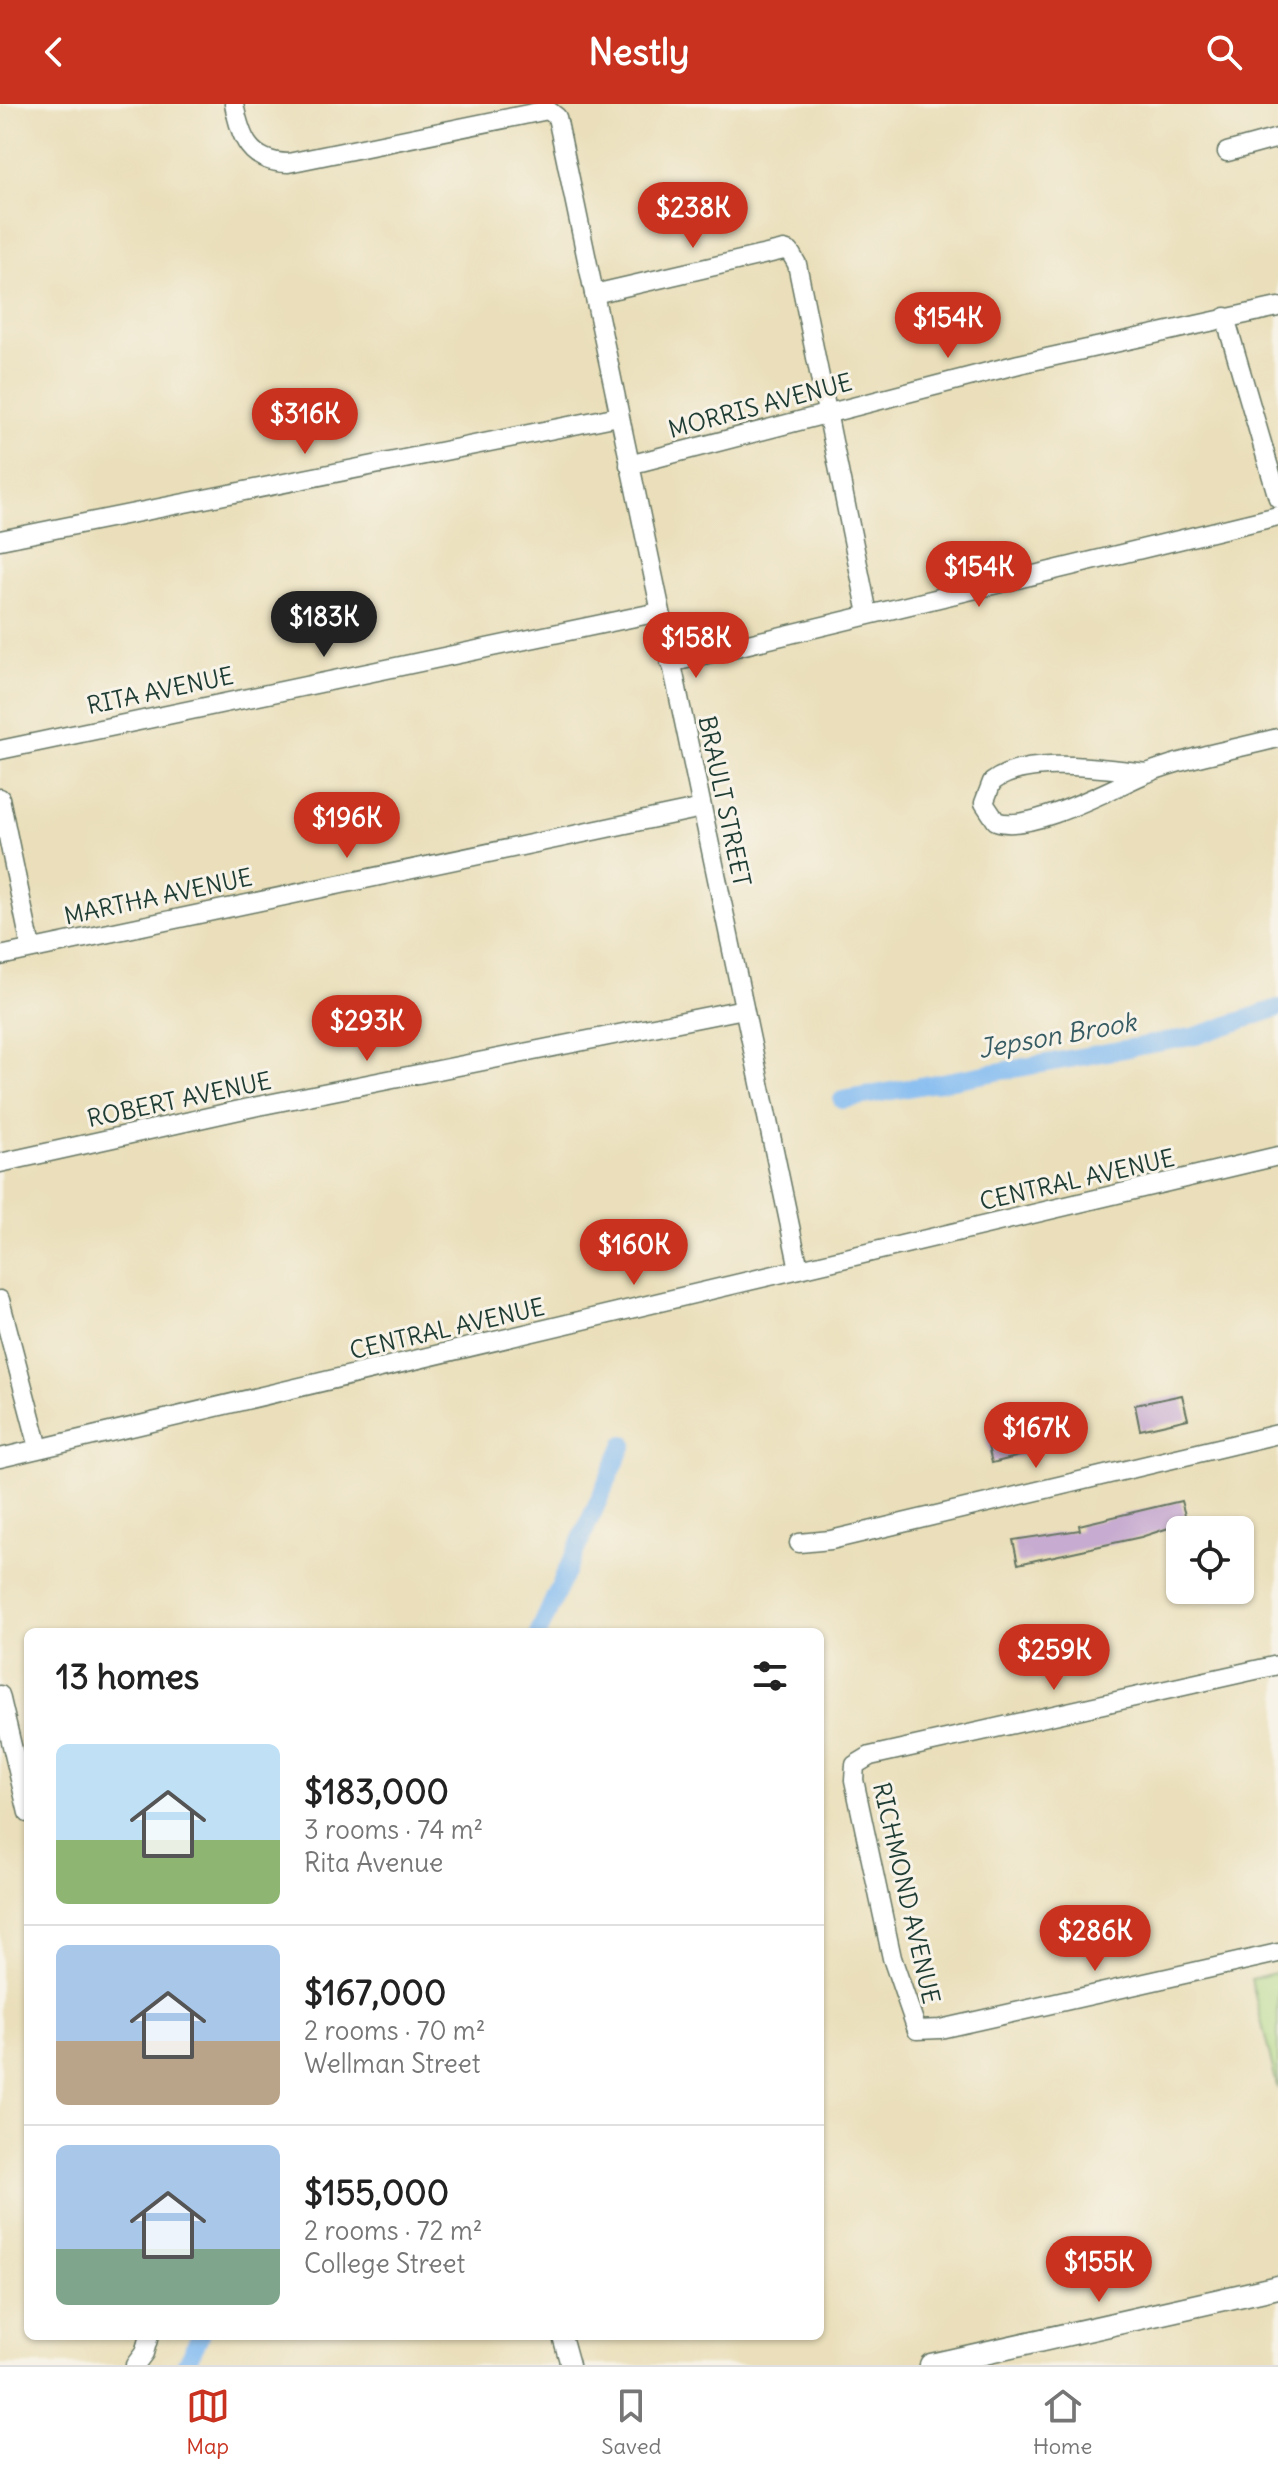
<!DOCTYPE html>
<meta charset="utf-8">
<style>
body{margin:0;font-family:Delius,sans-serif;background:#f2f2f2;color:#222;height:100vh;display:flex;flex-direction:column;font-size:30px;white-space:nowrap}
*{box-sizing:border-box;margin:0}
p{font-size:26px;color:#767676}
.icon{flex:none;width:44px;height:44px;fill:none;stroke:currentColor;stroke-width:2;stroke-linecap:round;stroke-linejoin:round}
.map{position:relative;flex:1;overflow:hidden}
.panel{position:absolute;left:24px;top:1524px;width:800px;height:712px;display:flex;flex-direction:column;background:#fff;border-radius:12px;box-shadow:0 2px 6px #0004}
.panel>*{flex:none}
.tools{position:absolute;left:1166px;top:1412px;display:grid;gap:16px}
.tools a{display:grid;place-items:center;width:88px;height:88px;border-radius:12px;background:#fff;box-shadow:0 2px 6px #0004;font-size:40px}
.price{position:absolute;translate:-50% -68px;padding:0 18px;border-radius:28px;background:#c8321e;color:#fff;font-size:26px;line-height:52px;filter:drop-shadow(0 2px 4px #0008)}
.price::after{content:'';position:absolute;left:50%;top:48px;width:24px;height:18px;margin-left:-12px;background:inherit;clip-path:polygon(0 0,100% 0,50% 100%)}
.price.active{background:#222;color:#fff}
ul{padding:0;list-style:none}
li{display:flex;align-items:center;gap:24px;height:200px;padding:0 32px}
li+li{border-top:2px solid #e0e0e0}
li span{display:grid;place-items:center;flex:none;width:224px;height:160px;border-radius:12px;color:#555}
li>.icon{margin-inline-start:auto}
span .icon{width:96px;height:96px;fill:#fffc;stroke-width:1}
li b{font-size:34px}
h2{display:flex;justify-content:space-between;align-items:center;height:96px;padding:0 32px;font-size:34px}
header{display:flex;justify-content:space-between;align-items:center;height:104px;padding:0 32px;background:#c8321e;color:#fff;font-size:36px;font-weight:800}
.dock{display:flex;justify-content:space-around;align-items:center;height:112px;border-top:2px solid #e0e0e0;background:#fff;font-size:22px;color:#767676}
.dock a{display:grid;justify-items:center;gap:4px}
.dock .active{color:#c8321e}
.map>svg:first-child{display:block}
.green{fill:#aed680;stroke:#668a5a;stroke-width:2}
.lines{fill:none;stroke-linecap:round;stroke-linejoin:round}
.canal{stroke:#80baf1;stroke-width:18}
.building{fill:#c7abd0}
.minor-casing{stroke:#667663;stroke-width:21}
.tertiary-casing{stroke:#667663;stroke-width:25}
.minor{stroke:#fff;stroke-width:18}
.tertiary{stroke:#fff;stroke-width:22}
.labels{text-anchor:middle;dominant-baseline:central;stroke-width:6;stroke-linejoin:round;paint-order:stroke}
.street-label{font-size:24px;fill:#1f3d34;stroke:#f7f3e8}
.water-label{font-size:26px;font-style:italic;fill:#375c63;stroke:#f7f3e8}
</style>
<header><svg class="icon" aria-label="back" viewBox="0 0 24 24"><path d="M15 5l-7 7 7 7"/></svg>Nestly<svg class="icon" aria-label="search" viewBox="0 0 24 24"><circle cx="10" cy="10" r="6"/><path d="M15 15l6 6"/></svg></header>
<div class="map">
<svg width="1278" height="2261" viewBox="0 0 1278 2261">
<rect width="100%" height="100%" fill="#f7f3e8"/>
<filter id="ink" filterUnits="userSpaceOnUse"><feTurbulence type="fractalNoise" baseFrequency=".0125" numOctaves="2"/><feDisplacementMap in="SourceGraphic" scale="16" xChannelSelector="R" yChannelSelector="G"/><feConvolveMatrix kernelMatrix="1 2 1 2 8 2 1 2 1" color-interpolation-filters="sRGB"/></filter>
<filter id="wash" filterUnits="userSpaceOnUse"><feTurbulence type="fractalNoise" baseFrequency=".006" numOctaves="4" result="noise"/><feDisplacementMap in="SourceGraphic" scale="32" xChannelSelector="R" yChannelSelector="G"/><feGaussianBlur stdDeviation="1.8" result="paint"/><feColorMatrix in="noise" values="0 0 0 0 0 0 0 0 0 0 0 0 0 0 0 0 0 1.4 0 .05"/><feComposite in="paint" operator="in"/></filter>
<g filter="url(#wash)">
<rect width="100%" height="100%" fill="#eadfba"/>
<!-- green -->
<path class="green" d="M 1278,1868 L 1278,1986 L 1251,1875 Z"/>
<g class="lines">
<!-- canal -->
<g class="canal">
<path d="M 842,996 L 1196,932 L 1278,904"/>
<path d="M 539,1528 L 624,1340"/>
<path d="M 185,2261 L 200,2232"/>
</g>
</g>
<g id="blocks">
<!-- building -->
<g class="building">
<path d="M 1182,1291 L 1188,1315 L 1140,1326 L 1135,1301 Z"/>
<path d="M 1022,1317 L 1032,1349 L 992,1359 L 986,1334 L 1007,1329 L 1006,1321 Z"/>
<path d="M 1181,1397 L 1187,1418 L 1141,1433 L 1018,1460 L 1013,1436 L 1080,1426 L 1079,1421 Z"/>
</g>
</g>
</g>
<g filter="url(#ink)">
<use href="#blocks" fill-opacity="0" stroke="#667663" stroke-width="2"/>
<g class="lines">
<!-- minor casing -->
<g class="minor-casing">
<g id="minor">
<path d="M 234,0 C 241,34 249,58 288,59 L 548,6 L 557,13 L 799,1165"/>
<path d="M 1227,48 L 1278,34"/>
<path d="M 594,190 L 784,146 L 790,148 L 797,160 L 868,510"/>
<path d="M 1225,213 L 1278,394"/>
<path d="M 629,361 L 1019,260 L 1278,203"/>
<path d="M 0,436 L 619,312"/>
<path d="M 670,559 L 1278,412"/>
<path d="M 0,646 L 659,508"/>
<path d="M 1148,669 C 1106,665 1026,651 992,678 L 984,699 L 996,717 C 1029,730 1114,683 1147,669 C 1188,653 1235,645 1278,634"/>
<path d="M 0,694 L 31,844"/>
<path d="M 0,852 L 702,704"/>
<path d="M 0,1059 L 258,1002 L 744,905"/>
<path d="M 0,1196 L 39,1344"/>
<path d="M 0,1354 L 1278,1052"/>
<path d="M 799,1439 L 831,1436 L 1278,1330"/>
<path d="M 1278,1561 L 870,1652 L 855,1661 L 854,1676 L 892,1854 L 917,1926 L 940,1925 L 1278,1849"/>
<path d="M 0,1591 L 28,1709"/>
<path d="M 562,2232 L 570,2261"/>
<path d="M 135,2261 L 144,2249 L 149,2232"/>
</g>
</g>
<!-- tertiary casing -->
<g class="tertiary-casing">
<path id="tertiary" d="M 931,2261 L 1278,2183"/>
</g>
<!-- minor -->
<use href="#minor" class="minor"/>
<!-- tertiary -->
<use href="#tertiary" class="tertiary"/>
</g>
</g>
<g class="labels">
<!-- street labels -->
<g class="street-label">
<text transform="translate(760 301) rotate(-15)">MORRIS AVENUE</text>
<text transform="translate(160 586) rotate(-12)">RITA AVENUE</text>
<text transform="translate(725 697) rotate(78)">BRAULT STREET</text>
<text transform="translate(158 792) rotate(-12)">MARTHA AVENUE</text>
<text transform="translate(179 995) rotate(-12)">ROBERT AVENUE</text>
<text transform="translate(1077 1075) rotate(-13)">CENTRAL AVENUE</text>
<text transform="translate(447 1224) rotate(-13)">CENTRAL AVENUE</text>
<text transform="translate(907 1789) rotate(77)">RICHMOND AVENUE</text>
</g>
<!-- water labels -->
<g class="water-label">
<text transform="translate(1057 931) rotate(-10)">Jepson Brook</text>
</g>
</g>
</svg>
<div class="tools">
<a><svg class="icon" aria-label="locate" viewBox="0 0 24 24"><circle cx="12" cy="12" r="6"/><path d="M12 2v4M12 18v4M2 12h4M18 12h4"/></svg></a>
</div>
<b class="price" style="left:693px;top:146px">$238K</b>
<b class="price" style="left:948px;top:256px">$154K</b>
<b class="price" style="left:305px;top:352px">$316K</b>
<b class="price" style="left:979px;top:505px">$154K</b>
<b class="price active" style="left:324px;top:555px">$183K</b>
<b class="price" style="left:696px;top:576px">$158K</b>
<b class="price" style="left:347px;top:756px">$196K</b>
<b class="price" style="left:367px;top:959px">$293K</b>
<b class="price" style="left:634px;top:1183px">$160K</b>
<b class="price" style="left:1036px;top:1366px">$167K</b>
<b class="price" style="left:1054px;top:1588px">$259K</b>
<b class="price" style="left:1095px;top:1869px">$286K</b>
<b class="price" style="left:1099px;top:2200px">$155K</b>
<section class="panel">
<h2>13 homes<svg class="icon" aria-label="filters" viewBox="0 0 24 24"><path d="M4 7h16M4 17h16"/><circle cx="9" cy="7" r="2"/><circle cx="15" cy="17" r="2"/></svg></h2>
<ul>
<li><span style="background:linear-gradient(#bfe0f5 60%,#8fb573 0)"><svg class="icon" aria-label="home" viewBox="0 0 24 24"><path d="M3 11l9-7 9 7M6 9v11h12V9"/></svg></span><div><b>$183,000</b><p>3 rooms · 74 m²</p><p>Rita Avenue</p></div></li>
<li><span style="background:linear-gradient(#a9c7e8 60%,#b9a48a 0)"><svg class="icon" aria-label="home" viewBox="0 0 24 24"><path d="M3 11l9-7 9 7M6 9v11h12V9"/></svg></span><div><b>$167,000</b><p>2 rooms · 70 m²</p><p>Wellman Street</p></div></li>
<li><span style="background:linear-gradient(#a9c7e8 65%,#7fa58c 0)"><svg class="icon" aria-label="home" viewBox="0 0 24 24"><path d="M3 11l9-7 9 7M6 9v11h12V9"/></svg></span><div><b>$155,000</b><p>2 rooms · 72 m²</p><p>College Street</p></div></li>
</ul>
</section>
</div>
<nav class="dock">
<a class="active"><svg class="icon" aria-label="map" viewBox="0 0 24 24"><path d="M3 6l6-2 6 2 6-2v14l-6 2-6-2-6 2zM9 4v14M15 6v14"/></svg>Map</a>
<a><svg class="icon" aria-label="saved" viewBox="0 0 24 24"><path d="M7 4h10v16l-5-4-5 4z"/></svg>Saved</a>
<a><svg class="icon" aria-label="home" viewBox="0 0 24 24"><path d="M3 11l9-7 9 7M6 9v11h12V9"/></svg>Home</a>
</nav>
